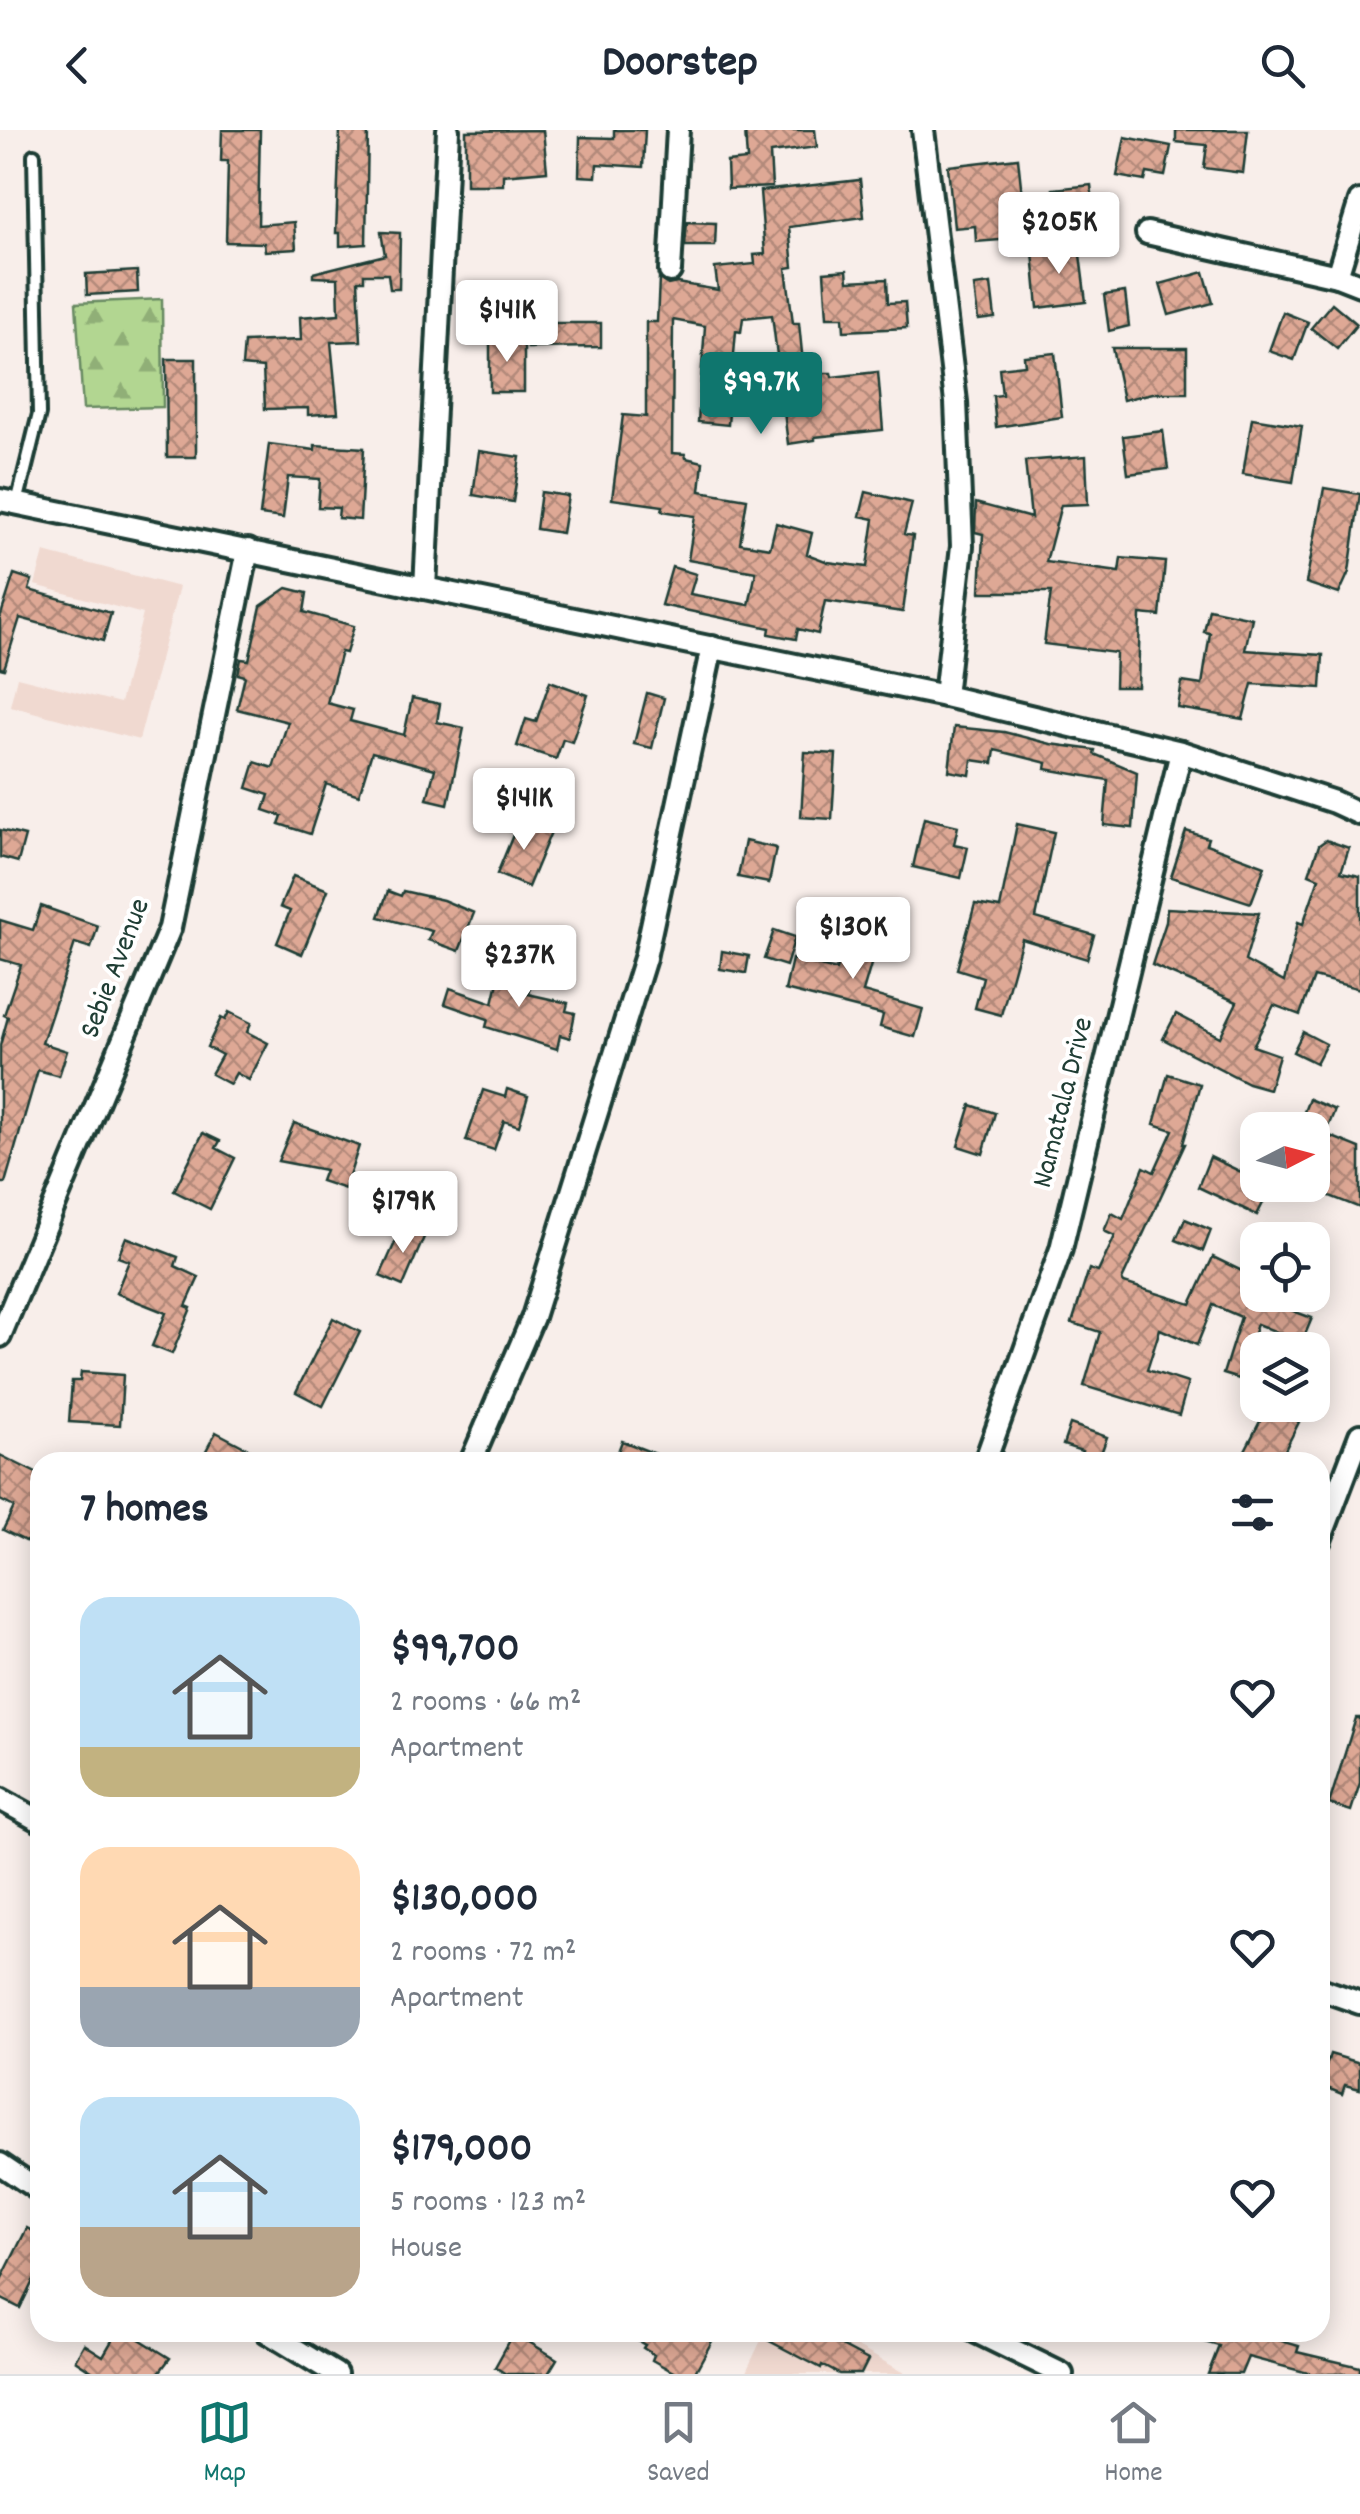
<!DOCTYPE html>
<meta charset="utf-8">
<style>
body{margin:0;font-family:Dekko,sans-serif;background:#f2f2f3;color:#1f2937;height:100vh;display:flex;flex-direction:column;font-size:38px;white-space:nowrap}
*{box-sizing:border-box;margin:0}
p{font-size:32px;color:#747a83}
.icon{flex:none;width:55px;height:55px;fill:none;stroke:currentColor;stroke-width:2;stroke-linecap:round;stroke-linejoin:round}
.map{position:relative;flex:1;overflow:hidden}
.details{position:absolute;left:30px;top:1322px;width:1300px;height:890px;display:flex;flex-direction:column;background:#fff;border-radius:30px;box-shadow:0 5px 25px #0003}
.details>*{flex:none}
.needle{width:65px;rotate:84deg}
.controls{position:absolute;left:1240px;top:982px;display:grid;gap:20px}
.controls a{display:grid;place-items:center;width:90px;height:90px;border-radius:20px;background:#fff;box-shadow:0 5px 25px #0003;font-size:50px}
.price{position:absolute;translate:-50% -85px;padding:0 22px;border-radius:10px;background:#fff;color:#222;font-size:32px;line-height:65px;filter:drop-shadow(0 2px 5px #0008)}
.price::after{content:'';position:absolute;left:50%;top:60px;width:30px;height:22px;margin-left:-15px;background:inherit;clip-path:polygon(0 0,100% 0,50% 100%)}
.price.current{background:#0f766e;color:#fff}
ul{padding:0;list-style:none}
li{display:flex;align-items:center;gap:30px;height:250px;padding:0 50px}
li span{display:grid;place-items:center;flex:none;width:280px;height:200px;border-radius:30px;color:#555}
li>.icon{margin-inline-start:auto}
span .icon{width:120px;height:120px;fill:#fffc;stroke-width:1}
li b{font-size:42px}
h2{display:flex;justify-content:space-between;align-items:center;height:120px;padding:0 50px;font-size:42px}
header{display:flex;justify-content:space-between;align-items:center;height:130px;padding:0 50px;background:#fff;font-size:45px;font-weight:700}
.dock{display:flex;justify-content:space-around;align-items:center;height:140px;border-top:2px solid #e0e1e3;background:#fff;font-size:28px;color:#747a83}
.dock a{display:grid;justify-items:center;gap:5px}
.dock .current{color:#0f766e}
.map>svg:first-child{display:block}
.built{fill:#f0d9d0}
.forest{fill:url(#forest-firs);stroke:#688a62;stroke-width:2.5}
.building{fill:url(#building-cross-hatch);stroke:#1f3d34;stroke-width:2.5}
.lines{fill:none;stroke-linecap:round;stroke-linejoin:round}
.lane-casing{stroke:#1f3d34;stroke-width:18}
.street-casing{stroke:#1f3d34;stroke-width:28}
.lane{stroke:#fff;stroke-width:10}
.street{stroke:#fff;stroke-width:20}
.labels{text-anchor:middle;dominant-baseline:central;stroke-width:8;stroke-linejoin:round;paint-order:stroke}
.street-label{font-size:30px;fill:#1f3d34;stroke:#fff}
</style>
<header><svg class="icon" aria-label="back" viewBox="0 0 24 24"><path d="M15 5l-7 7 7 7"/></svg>Doorstep<svg class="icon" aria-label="search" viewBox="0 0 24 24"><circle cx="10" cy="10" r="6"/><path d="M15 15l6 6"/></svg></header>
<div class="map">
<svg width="1360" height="2244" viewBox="0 0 1360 2244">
<defs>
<pattern id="forest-firs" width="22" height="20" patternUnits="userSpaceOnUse" patternTransform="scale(2.5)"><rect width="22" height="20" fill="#b2d691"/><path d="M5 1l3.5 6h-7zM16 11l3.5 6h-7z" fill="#90af77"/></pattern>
<pattern id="building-cross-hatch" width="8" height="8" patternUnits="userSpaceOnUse" patternTransform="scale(2.5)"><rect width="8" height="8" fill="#dea895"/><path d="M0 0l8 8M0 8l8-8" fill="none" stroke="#b38a7a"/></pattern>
</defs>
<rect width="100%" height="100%" fill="#f8eeea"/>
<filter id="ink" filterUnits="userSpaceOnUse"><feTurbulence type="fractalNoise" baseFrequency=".01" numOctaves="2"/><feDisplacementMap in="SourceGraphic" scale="20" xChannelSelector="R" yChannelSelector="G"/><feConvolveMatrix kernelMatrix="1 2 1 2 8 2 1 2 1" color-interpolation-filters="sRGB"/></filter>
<g filter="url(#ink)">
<!-- built -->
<g class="built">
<path d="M 44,422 L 179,457 L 139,610 L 10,576 L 17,547 L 120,573 L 143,484 L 35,455 Z"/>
<path d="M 765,2202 L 832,2203 L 907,2244 L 745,2244 Z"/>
</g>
<!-- forest -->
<path class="forest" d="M 162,169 L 163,277 L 83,279 L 76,173 Z"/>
<!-- building -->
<g class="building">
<path d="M 222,0 L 260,0 L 258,95 L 294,92 L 296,119 L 265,121 L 264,113 L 226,112 L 228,31 L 221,31 Z"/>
<path d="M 340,0 L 368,0 L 366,114 L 340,116 L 340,103 L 336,103 Z"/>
<path d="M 543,0 L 547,41 L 503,45 L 503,55 L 466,55 L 466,1 Z"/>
<path d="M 614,0 L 645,0 L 643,37 L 597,34 L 596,47 L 579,46 L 580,7 L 614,8 Z"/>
<path d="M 745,0 L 815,0 L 817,17 L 770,23 L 772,57 L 728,59 L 727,32 L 747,30 Z"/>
<path d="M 1176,0 L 1248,0 L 1243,43 L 1204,38 L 1207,15 L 1176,12 Z"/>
<path d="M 1125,7 L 1171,16 L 1165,46 L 1147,43 L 1145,51 L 1117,46 Z"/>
<path d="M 1018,28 L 1022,65 L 1008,66 L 1012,109 L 976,112 L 975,96 L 954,98 L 948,36 Z"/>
<path d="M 860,50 L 864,87 L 789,97 L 793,137 L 786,138 L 793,193 L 799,193 L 804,243 L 831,243 L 832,247 L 878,242 L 883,300 L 815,307 L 815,310 L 788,314 L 772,185 L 743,188 L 741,202 L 736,201 L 728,295 L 698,292 L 705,196 L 673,190 L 672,323 L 685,324 L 686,328 L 703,332 L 700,361 L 747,369 L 740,413 L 770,418 L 776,393 L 812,403 L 807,424 L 828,432 L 867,437 L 874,389 L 860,386 L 866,362 L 912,373 L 904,404 L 913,406 L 903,482 L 825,471 L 818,504 L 798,499 L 796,509 L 769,504 L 770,498 L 661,475 L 672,437 L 696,444 L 690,464 L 749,475 L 756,442 L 688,430 L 695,386 L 662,381 L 663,376 L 612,369 L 623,285 L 646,287 L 646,192 L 657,192 L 659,149 L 668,155 L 677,153 L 718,160 L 715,138 L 755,134 L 754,125 L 765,124 L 760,61 Z"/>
<path d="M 1091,55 L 1097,105 L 1066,109 L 1064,82 L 1055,82 L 1053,59 Z"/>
<path d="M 687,92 L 716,93 L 715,116 L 685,116 Z"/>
<path d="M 381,102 L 400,103 L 399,159 L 390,159 L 388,144 L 364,144 L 364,150 L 358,150 L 361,211 L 331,212 L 338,283 L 308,285 L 308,278 L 265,279 L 263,238 L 242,236 L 244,212 L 301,210 L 300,187 L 339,184 L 338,148 L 313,147 L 313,143 L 385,125 Z"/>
<path d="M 1079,117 L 1086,172 L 1038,178 L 1033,122 Z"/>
<path d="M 847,140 L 848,151 L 887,149 L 888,173 L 905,172 L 907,198 L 844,201 L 843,187 L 827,187 L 824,142 Z"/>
<path d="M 137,141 L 138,162 L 87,165 L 86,144 Z"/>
<path d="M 1204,142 L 1213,173 L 1169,185 L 1160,154 Z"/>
<path d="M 991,154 L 995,188 L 978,190 L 974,156 Z"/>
<path d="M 1125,162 L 1129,196 L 1109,201 L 1104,165 Z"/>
<path d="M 1332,173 L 1357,194 L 1337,219 L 1311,198 Z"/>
<path d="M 1283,182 L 1308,192 L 1294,230 L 1269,221 Z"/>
<path d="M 528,193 L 601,193 L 601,217 L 528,218 Z"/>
<rect x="490" y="208" width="34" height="54"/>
<path d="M 1112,218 L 1187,218 L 1187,263 L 1153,263 L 1123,270 Z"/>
<path d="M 1055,223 L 1062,287 L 996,297 L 993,266 L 1002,265 L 999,238 L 1025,235 L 1024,226 Z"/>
<path d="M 166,229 L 196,229 L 196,327 L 167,327 Z"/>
<path d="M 1252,288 L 1302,296 L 1293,352 L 1243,344 Z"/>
<path d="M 1163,301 L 1168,339 L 1128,344 L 1123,306 Z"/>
<path d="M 269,314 L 315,320 L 315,315 L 364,318 L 360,390 L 338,388 L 339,378 L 318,377 L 320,349 L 288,347 L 283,388 L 260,385 Z"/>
<path d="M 479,321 L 520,327 L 513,372 L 473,365 Z"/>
<path d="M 1086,326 L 1088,374 L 1061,375 L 1046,432 L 1119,442 L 1121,428 L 1165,432 L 1160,486 L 1140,484 L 1138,557 L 1115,557 L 1116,523 L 1044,514 L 1051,462 L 980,462 L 983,404 L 975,402 L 976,373 L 1031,388 L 1025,331 Z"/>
<path d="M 1324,358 L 1360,364 L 1349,442 L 1339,464 L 1306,453 Z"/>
<path d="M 541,362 L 568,366 L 562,403 L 536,399 Z"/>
<path d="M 14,444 L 32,450 L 29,460 L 111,483 L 103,511 L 20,488 L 4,539 L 0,538 L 0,488 Z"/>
<path d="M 287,458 L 307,463 L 304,482 L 354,496 L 346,523 L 341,522 L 327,573 L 353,580 L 350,591 L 404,605 L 412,568 L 440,574 L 437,592 L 464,598 L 448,674 L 427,669 L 435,639 L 372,622 L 359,665 L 326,654 L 310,704 L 279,694 L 282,686 L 264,680 L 269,665 L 247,658 L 255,632 L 273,638 L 288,592 L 237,579 L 245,546 L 238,544 L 241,529 L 249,530 L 261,476 Z"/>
<path d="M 1209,479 L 1252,488 L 1245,520 L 1323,525 L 1321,558 L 1252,554 L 1243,589 L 1178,578 L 1182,552 L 1202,555 L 1210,503 L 1204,502 Z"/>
<path d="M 550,551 L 588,565 L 572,612 L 563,609 L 556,629 L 517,616 L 526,589 L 536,592 Z"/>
<path d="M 647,563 L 664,568 L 652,618 L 634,614 Z"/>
<path d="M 954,597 L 1004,602 L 1051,614 L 1095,620 L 1094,624 L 1137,642 L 1133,698 L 1104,695 L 1108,650 L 1046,639 L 1047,633 L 995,620 L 993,633 L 972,630 L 970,645 L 949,641 Z"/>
<path d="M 805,622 L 836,624 L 832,689 L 801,687 Z"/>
<path d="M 520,688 L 551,702 L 528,757 L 497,744 Z"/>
<path d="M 924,688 L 958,696 L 954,714 L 968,717 L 961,748 L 913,737 Z"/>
<path d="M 1017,694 L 1054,702 L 1036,788 L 1094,805 L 1087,829 L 1022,809 L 1001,885 L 975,878 L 983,847 L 957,839 L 975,774 L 1000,778 Z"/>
<path d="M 0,700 L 25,706 L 18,732 L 0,727 Z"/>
<path d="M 1186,701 L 1208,708 L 1206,714 L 1265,736 L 1251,773 L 1171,747 Z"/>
<path d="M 1326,710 L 1349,718 L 1341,742 L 1360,746 L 1360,859 L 1314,847 L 1300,885 L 1274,875 L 1253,916 L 1279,925 L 1269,959 L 1248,953 L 1163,909 L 1176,884 L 1220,907 L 1237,872 L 1152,835 L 1166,792 L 1167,778 L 1259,783 L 1245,831 L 1284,852 L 1298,792 L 1303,794 L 1319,748 L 1309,744 L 1319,715 Z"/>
<path d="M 745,711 L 776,718 L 769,753 L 738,747 Z"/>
<path d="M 293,746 L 328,760 L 302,824 L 277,813 L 290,781 L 280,777 Z"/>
<path d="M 388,761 L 401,766 L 403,761 L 443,770 L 474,783 L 459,821 L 428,810 L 432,801 L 379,787 Z"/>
<path d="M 41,776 L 98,796 L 91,818 L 75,813 L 42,913 L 67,921 L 59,946 L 38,940 L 5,1053 L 0,1053 L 0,916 L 8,887 L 4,885 L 21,835 L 0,829 L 0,790 L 33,800 Z"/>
<path d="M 849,791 L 881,800 L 863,862 L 923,879 L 915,907 L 880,897 L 883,885 L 785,860 L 792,829 L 836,840 Z"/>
<path d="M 774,800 L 795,807 L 786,836 L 764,829 Z"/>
<path d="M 722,821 L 749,826 L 746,843 L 720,839 Z"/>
<path d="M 502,835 L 534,844 L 528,864 L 568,873 L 566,881 L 575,883 L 570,908 L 560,905 L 557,919 L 486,897 L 488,889 L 445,874 L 450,858 L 493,873 Z"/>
<path d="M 229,882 L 251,893 L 247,902 L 268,913 L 249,950 L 236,943 L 230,954 L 211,944 L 222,925 L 207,917 L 221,888 L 225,890 Z"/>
<path d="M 1303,902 L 1326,914 L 1316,933 L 1293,922 Z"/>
<path d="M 1168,944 L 1200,954 L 1183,1014 L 1185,1014 L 1122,1150 L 1124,1153 L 1191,1174 L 1213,1127 L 1244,1142 L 1258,1114 L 1258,1168 L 1312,1188 L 1302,1212 L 1257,1194 L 1239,1249 L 1223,1244 L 1241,1187 L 1213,1175 L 1197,1215 L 1160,1199 L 1147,1240 L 1188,1253 L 1179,1285 L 1084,1256 L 1100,1202 L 1072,1193 L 1089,1139 L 1098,1142 L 1115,1106 L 1104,1101 L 1112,1083 L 1123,1089 L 1144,1037 L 1154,1042 L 1173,1000 L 1154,994 Z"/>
<path d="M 507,959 L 528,966 L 519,996 L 504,991 L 494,1020 L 466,1011 L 483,960 L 505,967 Z"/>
<path d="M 1309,969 L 1335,980 L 1325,1004 L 1360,1018 L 1360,1078 L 1312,1059 L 1312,1000 L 1297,1000 Z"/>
<path d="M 971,975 L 995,983 L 983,1024 L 958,1016 Z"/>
<path d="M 294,993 L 359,1016 L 345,1059 L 321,1051 L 325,1040 L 278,1031 Z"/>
<path d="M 203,1003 L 220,1011 L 216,1018 L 235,1028 L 210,1079 L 174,1061 Z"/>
<path d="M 1210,1027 L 1258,1050 L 1258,1055 L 1272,1055 L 1257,1085 L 1198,1057 Z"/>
<path d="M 1185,1089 L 1211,1100 L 1203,1121 L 1176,1110 Z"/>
<path d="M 403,1095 L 425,1105 L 403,1156 L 380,1146 Z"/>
<path d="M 126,1107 L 178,1127 L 175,1136 L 199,1147 L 186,1176 L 191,1178 L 172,1224 L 152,1216 L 166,1183 L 116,1163 L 129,1131 L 118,1127 Z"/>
<path d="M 333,1188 L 360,1202 L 323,1276 L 296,1262 Z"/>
<path d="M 81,1242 L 123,1245 L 120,1295 L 69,1292 L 72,1251 L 80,1251 Z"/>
<path d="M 1268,1276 L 1299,1292 L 1279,1332 L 1239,1332 Z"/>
<path d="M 1070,1294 L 1107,1307 L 1098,1332 L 1078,1332 L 1082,1321 L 1063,1315 Z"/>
<path d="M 216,1302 L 273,1332 L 200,1332 Z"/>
<path d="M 622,1311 L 674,1331 L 673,1332 L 614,1332 Z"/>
<path d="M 0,1325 L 40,1345 L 40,1418 L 3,1400 L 14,1377 L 0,1370 Z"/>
<path d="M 1356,1588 L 1360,1588 L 1360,1653 L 1351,1681 L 1329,1674 Z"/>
<path d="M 1330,1924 L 1360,1933 L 1360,1959 L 1345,1955 L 1342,1964 L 1320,1955 Z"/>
<path d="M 27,2098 L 40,2105 L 40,2155 L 33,2151 L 20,2178 L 0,2168 L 0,2152 Z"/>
<path d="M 117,2202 L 128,2202 L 170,2228 L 158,2244 L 92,2244 L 93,2242 L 75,2230 L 84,2214 L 103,2226 Z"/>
<path d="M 622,2202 L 717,2202 L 694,2244 L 677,2244 L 652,2230 L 654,2225 L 643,2218 L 645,2215 Z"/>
<path d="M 752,2202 L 825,2202 L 836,2208 L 834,2212 L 868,2230 L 861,2244 L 839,2244 L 822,2235 L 821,2238 Z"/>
<path d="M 1190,2202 L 1250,2202 L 1299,2216 L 1297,2222 L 1360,2237 L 1360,2244 L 1312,2244 L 1248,2227 L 1241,2244 L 1208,2244 L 1219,2216 L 1190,2208 Z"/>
<path d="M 514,2203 L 557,2229 L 548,2244 L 506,2244 L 495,2237 Z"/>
</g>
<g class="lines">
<!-- lane casing -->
<g class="lane-casing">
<path id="lane" d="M 17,373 L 39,284 L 34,25"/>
</g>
<!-- street casing -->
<g class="street-casing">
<g id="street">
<path d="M 923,0 L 956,272 L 962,416 L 945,566"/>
<path d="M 1147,103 L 1337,146 L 1360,155"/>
<path d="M 670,141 L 678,0"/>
<path d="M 1337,146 L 1360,71"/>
<path d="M 0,370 L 945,566 L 1181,622 L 1334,672 L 1360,684"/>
<path d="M 425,458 L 448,0"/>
<path d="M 0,1206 L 170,798 L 248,420"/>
<path d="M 471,1332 L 533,1187 L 645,828 L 712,517"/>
<path d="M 985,1332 L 1061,1119 L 1181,622"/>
<path d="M 1320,1410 L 1360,1305"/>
<path d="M 0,1669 L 40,1691"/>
<path d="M 1320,1859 L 1360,1873"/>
<path d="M 0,2034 L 40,2061"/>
<path d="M 267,2202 L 336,2244"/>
<path d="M 976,2202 L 1062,2244"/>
</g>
</g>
<!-- lane -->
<use href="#lane" class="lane"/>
<!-- street -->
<use href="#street" class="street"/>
</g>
</g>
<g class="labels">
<!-- street labels -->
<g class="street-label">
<text transform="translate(117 839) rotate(-69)">Sebie Avenue</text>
<text transform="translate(1065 973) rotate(-76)">Namatala Drive</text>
</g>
</g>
</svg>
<div class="controls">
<a><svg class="needle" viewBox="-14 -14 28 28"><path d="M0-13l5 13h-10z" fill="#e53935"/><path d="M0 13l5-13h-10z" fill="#747a83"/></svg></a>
<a><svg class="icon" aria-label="locate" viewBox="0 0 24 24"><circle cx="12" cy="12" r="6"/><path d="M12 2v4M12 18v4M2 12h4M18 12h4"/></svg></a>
<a><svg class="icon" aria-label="layers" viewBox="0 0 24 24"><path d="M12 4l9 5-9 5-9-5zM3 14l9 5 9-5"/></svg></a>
</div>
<b class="price" style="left:1059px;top:147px">$205K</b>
<b class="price" style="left:507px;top:235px">$141K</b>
<b class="price current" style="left:761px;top:307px">$99.7K</b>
<b class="price" style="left:524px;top:723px">$141K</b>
<b class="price" style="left:853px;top:852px">$130K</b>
<b class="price" style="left:519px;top:880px">$237K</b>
<b class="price" style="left:403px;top:1126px">$179K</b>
<section class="details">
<h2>7 homes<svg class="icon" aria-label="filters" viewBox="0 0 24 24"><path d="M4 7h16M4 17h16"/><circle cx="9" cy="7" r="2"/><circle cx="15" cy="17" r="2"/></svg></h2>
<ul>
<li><span style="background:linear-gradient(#bfe0f5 75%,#c2b280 0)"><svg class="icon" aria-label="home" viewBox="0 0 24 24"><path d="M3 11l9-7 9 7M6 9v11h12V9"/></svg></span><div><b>$99,700</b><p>2 rooms · 66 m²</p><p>Apartment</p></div><svg class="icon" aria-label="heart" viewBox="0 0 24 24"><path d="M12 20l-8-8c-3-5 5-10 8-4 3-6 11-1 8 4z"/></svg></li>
<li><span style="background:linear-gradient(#ffd9b3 70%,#9aa5b1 0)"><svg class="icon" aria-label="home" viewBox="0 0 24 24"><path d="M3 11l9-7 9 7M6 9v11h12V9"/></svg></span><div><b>$130,000</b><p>2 rooms · 72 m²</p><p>Apartment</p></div><svg class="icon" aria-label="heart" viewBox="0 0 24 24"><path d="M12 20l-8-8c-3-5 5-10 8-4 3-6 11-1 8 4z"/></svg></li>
<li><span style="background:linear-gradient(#bfe0f5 65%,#b9a48a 0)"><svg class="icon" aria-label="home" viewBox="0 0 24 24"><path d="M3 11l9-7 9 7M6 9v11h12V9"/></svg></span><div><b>$179,000</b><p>5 rooms · 123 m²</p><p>House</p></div><svg class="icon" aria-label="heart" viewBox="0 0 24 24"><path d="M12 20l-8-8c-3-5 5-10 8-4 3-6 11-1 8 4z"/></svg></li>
</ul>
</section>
</div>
<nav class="dock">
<a class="current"><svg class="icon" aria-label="map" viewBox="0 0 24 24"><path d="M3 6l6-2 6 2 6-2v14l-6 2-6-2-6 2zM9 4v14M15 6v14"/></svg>Map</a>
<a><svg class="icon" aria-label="saved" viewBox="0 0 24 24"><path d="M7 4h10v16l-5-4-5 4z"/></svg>Saved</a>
<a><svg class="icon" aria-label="home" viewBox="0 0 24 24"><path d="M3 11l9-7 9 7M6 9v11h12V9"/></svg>Home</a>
</nav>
